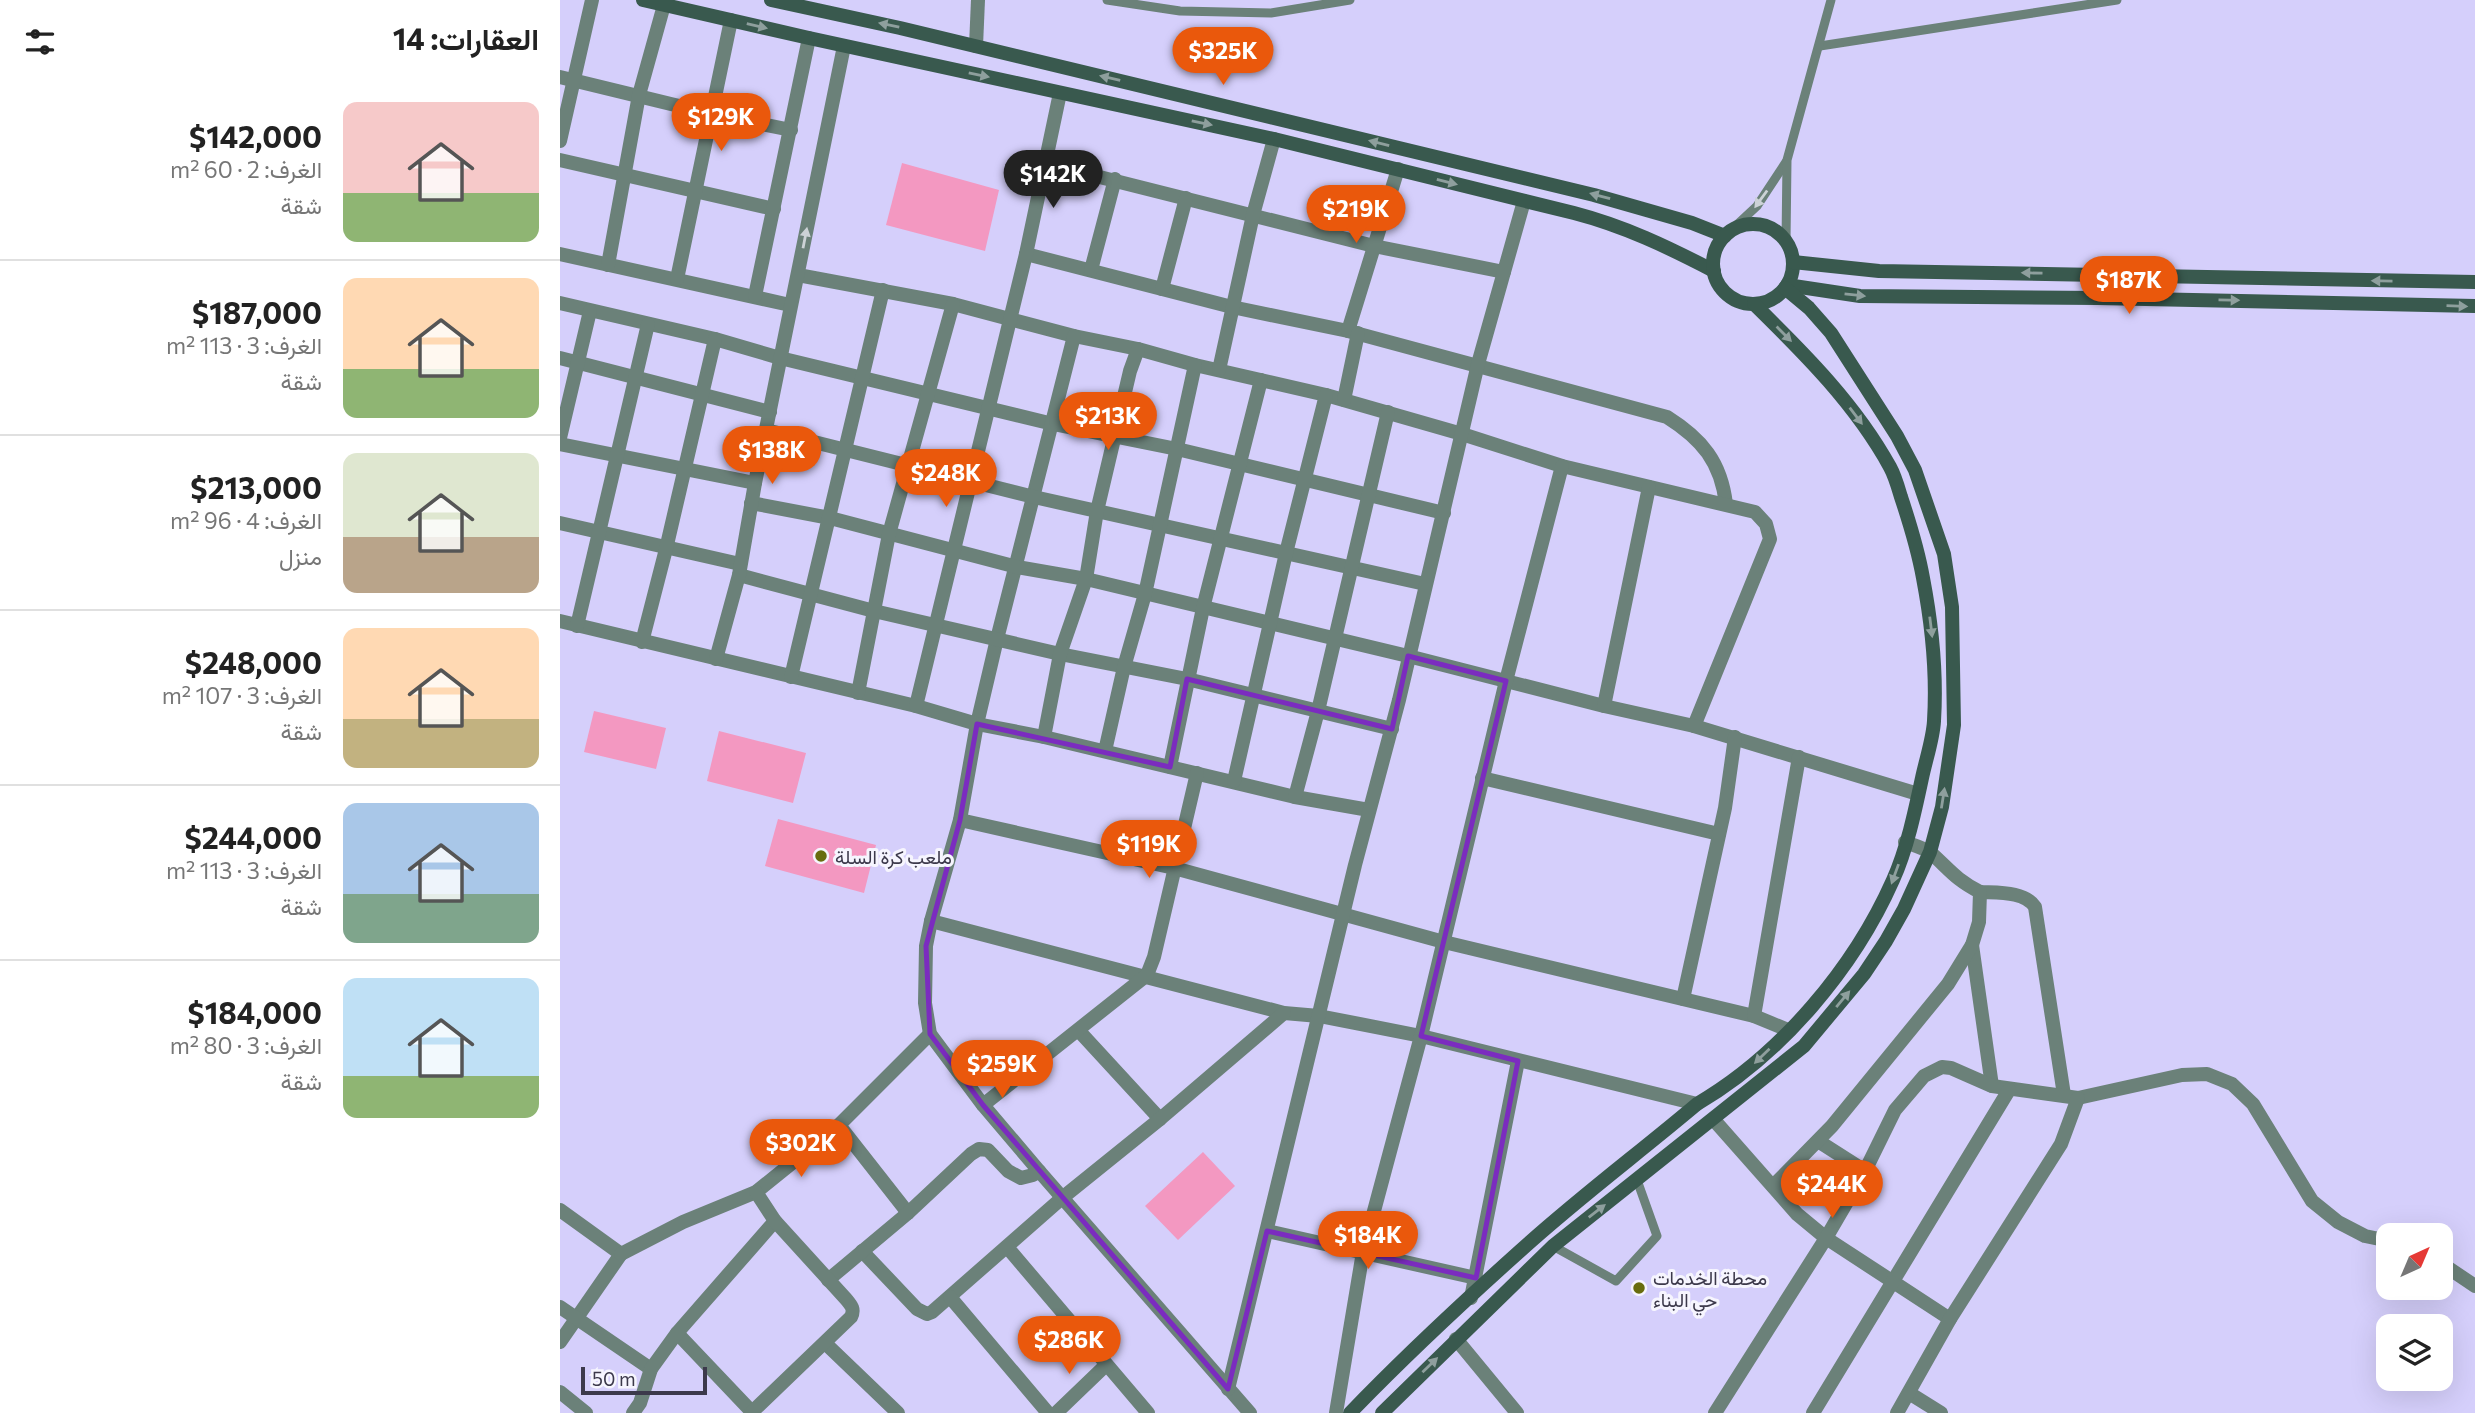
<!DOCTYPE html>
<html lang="ar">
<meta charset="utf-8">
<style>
body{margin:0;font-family:Commissioner,Vazirmatn,sans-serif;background:#f6f6f6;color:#222;direction:rtl;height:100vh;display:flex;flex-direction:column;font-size:26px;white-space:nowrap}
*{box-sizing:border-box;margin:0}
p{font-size:23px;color:#767676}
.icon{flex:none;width:38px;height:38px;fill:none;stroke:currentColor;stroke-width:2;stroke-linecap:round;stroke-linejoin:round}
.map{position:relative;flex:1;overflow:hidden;direction:ltr}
.side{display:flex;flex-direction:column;background:#fff;width:560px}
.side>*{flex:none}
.needle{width:46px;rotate:44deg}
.buttons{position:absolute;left:1816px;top:1223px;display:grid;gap:14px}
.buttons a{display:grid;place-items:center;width:77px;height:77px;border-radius:14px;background:#fff;box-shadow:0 7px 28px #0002;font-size:35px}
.scale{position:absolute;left:21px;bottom:18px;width:126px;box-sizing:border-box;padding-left:7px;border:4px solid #3c394b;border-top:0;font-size:19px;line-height:24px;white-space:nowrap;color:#3c394b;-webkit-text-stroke:5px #f6f5fe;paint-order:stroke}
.price{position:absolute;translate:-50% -60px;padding:0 16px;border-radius:24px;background:#ea580c;color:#fff;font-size:23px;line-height:46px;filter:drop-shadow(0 2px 4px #0008)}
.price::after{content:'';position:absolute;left:50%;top:42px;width:21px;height:16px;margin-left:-10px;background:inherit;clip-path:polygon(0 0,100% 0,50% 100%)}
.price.on{background:#222;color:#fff}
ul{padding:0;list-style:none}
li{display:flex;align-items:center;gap:21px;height:175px;padding:0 21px}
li+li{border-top:2px solid #e0e0e0}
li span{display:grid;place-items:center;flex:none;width:196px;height:140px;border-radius:14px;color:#555}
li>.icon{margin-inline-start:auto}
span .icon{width:84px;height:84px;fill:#fffc;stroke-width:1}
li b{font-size:30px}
h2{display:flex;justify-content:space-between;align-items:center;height:84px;padding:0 21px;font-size:30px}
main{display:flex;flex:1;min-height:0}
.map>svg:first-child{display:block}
.green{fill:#f398c1}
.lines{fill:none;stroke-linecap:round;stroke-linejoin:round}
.lane{stroke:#6b8179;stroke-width:9}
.street{stroke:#6b8179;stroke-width:14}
.secondary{stroke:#39594e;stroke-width:14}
.oneway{fill:#8e9f9d}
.oneway2{fill:#ccd2d6}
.marked{fill:none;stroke:#7b2cbf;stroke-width:5;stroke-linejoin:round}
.poi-dot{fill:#686c0e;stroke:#f6f5fe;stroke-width:2.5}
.labels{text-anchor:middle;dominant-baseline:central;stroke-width:6;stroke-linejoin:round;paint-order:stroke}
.poi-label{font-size:19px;fill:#3c394b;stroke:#f6f5fe;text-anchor:start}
</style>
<main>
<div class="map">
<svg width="1915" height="1413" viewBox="0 0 1915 1413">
<rect width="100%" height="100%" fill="#d5cffb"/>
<!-- green -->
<g class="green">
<path d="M 342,163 L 439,190 L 425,251 L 326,225 Z"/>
<path d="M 34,711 L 106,728 L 96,769 L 24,752 Z"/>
<path d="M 159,731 L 246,753 L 233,803 L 147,781 Z"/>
<path d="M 218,819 L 316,845 L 304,893 L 205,866 Z"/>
<path d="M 643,1152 L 675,1186 L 618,1240 L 585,1206 Z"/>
</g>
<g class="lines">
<!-- lane -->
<g class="lane">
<path d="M 547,0 L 620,11 L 711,13 L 790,0"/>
<path d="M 1260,46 L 1557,0"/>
<path d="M 1168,233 L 1197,206 L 1226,162"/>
<path d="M 1226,242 L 1227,160 L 1271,0"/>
<path d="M 993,1246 L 1056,1281 L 1097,1236 L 1077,1180"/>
</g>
<!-- street -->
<g class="street">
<path d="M 416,46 L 418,0"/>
<path d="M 0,77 L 152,114 L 231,130"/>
<path d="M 0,141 L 32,0"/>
<path d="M 0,160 L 214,209"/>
<path d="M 484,163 L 814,246 L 944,272"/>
<path d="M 0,254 L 230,305"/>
<path d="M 466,254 L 672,307 L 788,331 L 1107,417 C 1142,439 1161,462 1166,504"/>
<path d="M 48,265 L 79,95 L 104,5"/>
<path d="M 531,270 L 555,179"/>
<path d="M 238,275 L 393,304 L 514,336 L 578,349 L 635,365 L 766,395 L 902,434 L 1002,466 L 1195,512 L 1206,524 L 1210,539 L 1134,726"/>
<path d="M 117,279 L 171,20"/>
<path d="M 602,289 L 626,198"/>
<path d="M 195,296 L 249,38"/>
<path d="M 0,303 L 155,339 L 220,358 L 493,424 L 617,449 L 884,513"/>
<path d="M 788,331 L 838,169"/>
<path d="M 514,336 L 437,639 L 417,724 L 400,820 L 371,921 L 366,946 L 365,1003 L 370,1034 L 423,1105 L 479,1171 L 690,1413"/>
<path d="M 0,358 L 210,412"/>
<path d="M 659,370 L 693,215 L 714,139"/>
<path d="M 784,400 L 798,333"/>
<path d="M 206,430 L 474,497 L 865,584"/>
<path d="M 0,438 L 30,311"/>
<path d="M 0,444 L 195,483"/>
<path d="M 191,503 L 270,518 L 457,567 L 526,579 L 848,656 L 1044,706 L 1134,726 L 1358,794"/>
<path d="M 0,523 L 180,564"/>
<path d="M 179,575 L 314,611 L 500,654 L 627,679 L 832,729"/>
<path d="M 0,621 L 356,706 L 417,724 L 484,737 L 735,797 L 809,810"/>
<path d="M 17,626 L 88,324"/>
<path d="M 82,642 L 106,549 L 155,339"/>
<path d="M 156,659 L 179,575 L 195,483 L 284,46"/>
<path d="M 231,677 L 323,290"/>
<path d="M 298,693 L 329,534 L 393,304"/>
<path d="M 356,706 L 466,254 L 500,93"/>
<path d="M 1044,706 L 1089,487"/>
<path d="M 484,737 L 500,654 L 526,579 L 537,511 L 570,371 L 578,349"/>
<path d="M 545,751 L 564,667 L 585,594 L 635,365"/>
<path d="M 610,767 L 643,608 L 701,380"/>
<path d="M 922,778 L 1159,834"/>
<path d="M 674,781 L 726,553 L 766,395"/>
<path d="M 735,797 L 758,711 L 828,412"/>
<path d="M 400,820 L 614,868 L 884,942 L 1194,1016 L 1228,1030"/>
<path d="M 1420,892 C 1437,893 1465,891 1475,907 L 1504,1095"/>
<path d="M 371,921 L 724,1013 L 759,1016 L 861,1036 L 1137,1104"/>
<path d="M 1412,945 L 1432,1086"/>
<path d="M 1123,999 L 1165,808 L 1175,737"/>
<path d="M 1194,1016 L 1239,757"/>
<path d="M 519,1031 L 600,1119"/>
<path d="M 423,1105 L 587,975 L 594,957 L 637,773"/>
<path d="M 1154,1120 L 1237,1214 L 1266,1238 L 1390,1319"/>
<path d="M 279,1125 L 348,1213"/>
<path d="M 1258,1141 L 1305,1171"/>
<path d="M 1213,1186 L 1272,1126 L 1388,984 L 1412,945 L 1419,922 L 1420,892 C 1395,879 1390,870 1371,853 C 1364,848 1353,845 1345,842"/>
<path d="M 0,1210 L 61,1254 L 0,1342"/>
<path d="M 707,1231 L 916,1278"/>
<path d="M 447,1247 L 588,1413"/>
<path d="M 302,1251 L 357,1309 L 367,1314 L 372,1312 L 502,1198 L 600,1119 L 724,1013"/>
<path d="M 61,1254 L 123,1222 L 196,1192 L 279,1125 L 370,1034"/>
<path d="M 1881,1263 L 1915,1286"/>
<path d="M 268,1280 L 348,1213 L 411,1154 L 419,1149 L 428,1150 L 448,1171 L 461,1178 L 473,1175 L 479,1171"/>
<path d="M 390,1297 L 488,1413"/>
<path d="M 911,1298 L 958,1061"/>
<path d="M 0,1307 L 91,1369"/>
<path d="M 117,1333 L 193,1413"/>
<path d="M 896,1339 L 957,1413"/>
<path d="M 265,1343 L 338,1413"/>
<path d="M 668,1389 L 795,865 L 839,700 L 918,364 L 964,201"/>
<path d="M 0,1392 L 26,1413"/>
<path d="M 1349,1393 L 1381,1413"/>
<path d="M 73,1413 L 80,1403 L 91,1369 L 117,1333 L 215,1221"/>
<path d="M 191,1413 L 291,1317 C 295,1309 291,1305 286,1299 L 215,1221 L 196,1192"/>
<path d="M 496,1413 L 546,1365"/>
<path d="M 776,1413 L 803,1252 L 861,1036 L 946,681 L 1002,466"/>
<path d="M 1155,1413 L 1266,1238 L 1305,1171 L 1335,1110 L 1364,1076 L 1382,1067 L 1391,1068 L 1432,1086 L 1518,1098 L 1622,1075 L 1647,1074 L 1672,1084 L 1693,1104 L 1752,1201 L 1778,1222 L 1805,1236 L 1829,1241"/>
<path d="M 1253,1413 L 1449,1090"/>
<path d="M 1337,1413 L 1390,1319 L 1501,1144 L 1518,1098"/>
</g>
<!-- secondary -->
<g class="secondary">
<path d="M 83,0 L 249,38 L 714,139 L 1014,213 C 1064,226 1108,247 1154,271"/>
<path d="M 211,0 L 340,28 L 1034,195 L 1132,223 L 1165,236"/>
<circle cx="1193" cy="264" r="40"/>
<path d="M 1233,262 L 1319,271 L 1915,282"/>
<path d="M 1227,285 L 1300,296 L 1538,298 L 1915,306"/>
<path d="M 790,1413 C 844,1357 902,1303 960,1251 C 1017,1199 1079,1153 1137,1104 C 1221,1055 1294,968 1333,880 C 1347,849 1355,811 1362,778 C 1366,759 1373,739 1374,721 C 1377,673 1372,625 1363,578 C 1358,550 1350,524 1341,497 C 1338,487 1335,476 1330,467 C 1296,405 1245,354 1194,304"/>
<path d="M 822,1413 L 993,1246 L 1244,1046 L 1304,974 L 1326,941 L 1344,909 L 1370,852 L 1382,807 L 1394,725 L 1392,607 L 1384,554 L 1355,470 L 1337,436 L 1271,333 L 1249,308 L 1225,288"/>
</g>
</g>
<!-- one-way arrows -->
<defs><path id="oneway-solid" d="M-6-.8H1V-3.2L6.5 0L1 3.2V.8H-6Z" transform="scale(1.75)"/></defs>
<g class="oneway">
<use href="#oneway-solid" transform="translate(329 25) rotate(-168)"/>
<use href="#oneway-solid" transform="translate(197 26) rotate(13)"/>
<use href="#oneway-solid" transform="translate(419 75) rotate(12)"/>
<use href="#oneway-solid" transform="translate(550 78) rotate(-167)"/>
<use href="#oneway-solid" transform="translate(642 123) rotate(12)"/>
<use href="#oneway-solid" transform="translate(819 143) rotate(-166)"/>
<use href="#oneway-solid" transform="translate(887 182) rotate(14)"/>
<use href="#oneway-solid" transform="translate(1040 196) rotate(-165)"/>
<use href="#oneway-solid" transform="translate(1472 273) rotate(-179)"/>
<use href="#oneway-solid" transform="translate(1822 281) rotate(-179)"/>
<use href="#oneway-solid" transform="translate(1295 295) rotate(6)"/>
<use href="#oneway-solid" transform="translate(1669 300) rotate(1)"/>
<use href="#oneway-solid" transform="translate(1897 306) rotate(2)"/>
<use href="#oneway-solid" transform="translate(1224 334) rotate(45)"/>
<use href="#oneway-solid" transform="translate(1296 416) rotate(53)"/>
<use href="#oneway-solid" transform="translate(1371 627) rotate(83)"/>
<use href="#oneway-solid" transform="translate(1383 798) rotate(-81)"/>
<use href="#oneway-solid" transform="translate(1335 874) rotate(110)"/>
<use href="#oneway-solid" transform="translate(1283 999) rotate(-50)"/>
<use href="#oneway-solid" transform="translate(1202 1056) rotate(136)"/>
<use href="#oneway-solid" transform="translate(1037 1211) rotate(-38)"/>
<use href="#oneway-solid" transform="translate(870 1365) rotate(-44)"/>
</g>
<g class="oneway2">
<use href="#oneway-solid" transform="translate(1201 199) rotate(126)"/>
<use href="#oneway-solid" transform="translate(245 238) rotate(-79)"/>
</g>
<!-- marked area -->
<path class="marked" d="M 848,656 L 946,681 L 861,1036 L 958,1061 L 916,1278 L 707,1231 L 668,1389 L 423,1105 L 370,1034 L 366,946 L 400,820 L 417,724 L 610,767 L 627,679 L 832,729 Z"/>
<!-- markers -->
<g class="poi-dot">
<circle cx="261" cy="856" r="7"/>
<circle cx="1079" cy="1288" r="7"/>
</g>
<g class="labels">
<!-- poi labels -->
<g class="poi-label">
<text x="275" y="856">ملعب كرة السلة</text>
<text x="1093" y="1277">محطة الخدمات<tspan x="1093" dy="22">حي البناء</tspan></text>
</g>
</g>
</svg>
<div class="buttons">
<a><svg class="needle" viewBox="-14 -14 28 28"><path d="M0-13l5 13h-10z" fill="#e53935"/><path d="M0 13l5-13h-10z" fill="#767676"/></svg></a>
<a><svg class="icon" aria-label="layers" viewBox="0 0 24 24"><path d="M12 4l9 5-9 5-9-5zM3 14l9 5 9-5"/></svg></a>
</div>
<div class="scale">50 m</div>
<b class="price" style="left:663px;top:87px">$325K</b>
<b class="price" style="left:161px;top:153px">$129K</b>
<b class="price on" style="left:493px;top:210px">$142K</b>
<b class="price" style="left:796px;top:245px">$219K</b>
<b class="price" style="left:1569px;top:316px">$187K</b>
<b class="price" style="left:548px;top:452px">$213K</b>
<b class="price" style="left:212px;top:486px">$138K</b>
<b class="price" style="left:386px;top:509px">$248K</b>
<b class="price" style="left:589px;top:880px">$119K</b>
<b class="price" style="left:442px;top:1100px">$259K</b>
<b class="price" style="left:241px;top:1179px">$302K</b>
<b class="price" style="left:1272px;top:1220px">$244K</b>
<b class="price" style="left:808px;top:1271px">$184K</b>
<b class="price" style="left:509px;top:1376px">$286K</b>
</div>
<section class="side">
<h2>العقارات: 14<svg class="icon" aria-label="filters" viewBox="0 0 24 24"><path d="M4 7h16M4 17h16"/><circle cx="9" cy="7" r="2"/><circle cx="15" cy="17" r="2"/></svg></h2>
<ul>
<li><span style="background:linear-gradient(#f6c9c9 65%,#8fb573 0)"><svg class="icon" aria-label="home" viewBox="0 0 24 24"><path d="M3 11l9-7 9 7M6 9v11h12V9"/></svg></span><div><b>$142,000</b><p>الغرف: 2 · 60 m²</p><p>شقة</p></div></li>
<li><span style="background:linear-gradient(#ffd9b3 65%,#8fb573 0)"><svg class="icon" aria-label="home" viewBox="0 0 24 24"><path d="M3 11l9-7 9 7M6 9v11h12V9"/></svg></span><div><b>$187,000</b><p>الغرف: 3 · 113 m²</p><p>شقة</p></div></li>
<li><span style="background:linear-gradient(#dfe7d0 60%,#b9a48a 0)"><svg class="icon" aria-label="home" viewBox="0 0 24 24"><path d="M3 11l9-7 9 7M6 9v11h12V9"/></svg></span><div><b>$213,000</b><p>الغرف: 4 · 96 m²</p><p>منزل</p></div></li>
<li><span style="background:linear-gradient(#ffd9b3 65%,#c2b280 0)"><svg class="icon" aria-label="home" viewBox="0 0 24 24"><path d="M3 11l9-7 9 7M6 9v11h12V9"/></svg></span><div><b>$248,000</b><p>الغرف: 3 · 107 m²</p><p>شقة</p></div></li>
<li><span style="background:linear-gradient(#a9c7e8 65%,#7fa58c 0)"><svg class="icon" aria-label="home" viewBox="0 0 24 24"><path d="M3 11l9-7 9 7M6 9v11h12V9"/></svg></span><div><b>$244,000</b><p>الغرف: 3 · 113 m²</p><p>شقة</p></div></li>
<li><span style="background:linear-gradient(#bfe0f5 70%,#8fb573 0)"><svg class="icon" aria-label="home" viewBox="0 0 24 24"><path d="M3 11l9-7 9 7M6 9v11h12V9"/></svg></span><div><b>$184,000</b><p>الغرف: 3 · 80 m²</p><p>شقة</p></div></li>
</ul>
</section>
</main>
